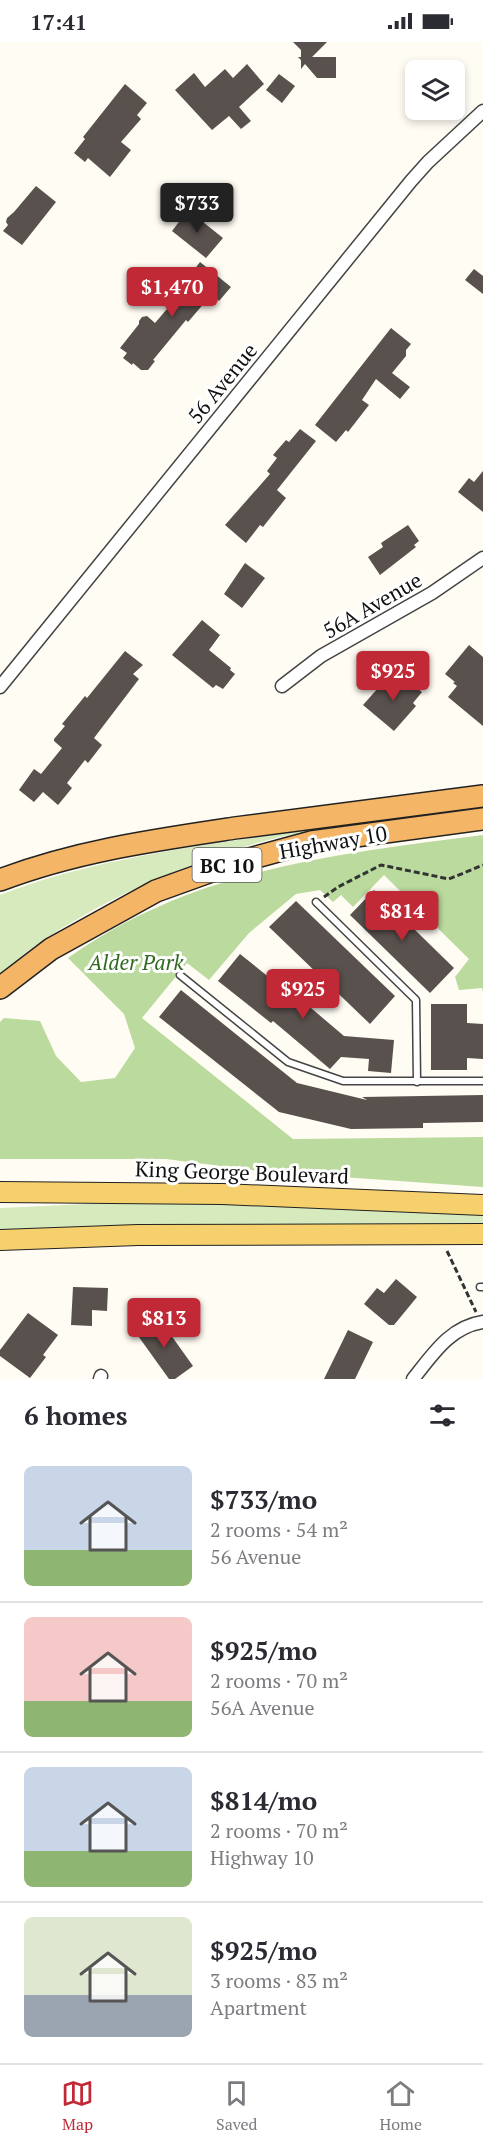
<!DOCTYPE html>
<meta charset="utf-8">
<style>
body{margin:0;font-family:"PT Serif",serif;background:#f7f7f7;color:#2b2b33;height:100vh;display:flex;flex-direction:column;font-size:22px;white-space:nowrap}
*{box-sizing:border-box;margin:0}
p{font-size:20px;color:#7c7c81}
.icon{flex:none;width:33px;height:33px;fill:none;stroke:currentColor;stroke-width:2;stroke-linecap:round;stroke-linejoin:round}
.map{position:relative;height:1337px;overflow:hidden}
.details{display:flex;flex-direction:column;background:#fff;flex:1}
.details>*{flex:none}
.tools{position:absolute;left:405px;top:18px;display:grid;gap:12px}
.tools a{display:grid;place-items:center;width:60px;height:60px;border-radius:9px;background:#fff;box-shadow:0 3px 9px #0003;font-size:30px}
.price{position:absolute;translate:-50% -51px;padding:0 14px;border-radius:6px;background:#c02935;color:#fff;font-size:20px;line-height:39px;filter:drop-shadow(0 2px 3px #0008)}
.price::after{content:'';position:absolute;left:50%;top:36px;width:18px;height:14px;margin-left:-9px;background:inherit;clip-path:polygon(0 0,100% 0,50% 100%)}
.price.on{background:#222;color:#fff}
ul{padding:0;list-style:none}
li{display:flex;align-items:center;gap:18px;height:150px;padding:0 24px}
li+li{border-top:2px solid #e1e1e2}
li span{display:grid;place-items:center;flex:none;width:168px;height:120px;border-radius:9px;color:#555}
li>.icon{margin-inline-start:auto}
span .icon{width:72px;height:72px;fill:#fffc;stroke-width:1}
li b{font-size:26px}
h2{display:flex;justify-content:space-between;align-items:center;height:72px;padding:0 24px;font-size:26px}
.status{display:flex;justify-content:space-between;align-items:center;height:42px;padding:0 30px;background:#fff;direction:ltr}
.status svg{height:16px;fill:currentColor}
.tabs{display:flex;justify-content:space-around;align-items:center;height:84px;border-top:2px solid #e1e1e2;background:#fff;font-size:16px;color:#7c7c81}
.tabs a{display:grid;justify-items:center;gap:3px}
.tabs .on{color:#c02935}
.map>svg:first-child{display:block}
.green{fill:#d6eabd}
.forest{fill:#bbda9d}
.building{fill:#59514d}
.lines{fill:none;stroke-linecap:round;stroke-linejoin:round}
.service-casing{stroke:#444;stroke-width:9}
.minor-casing{stroke:#444;stroke-width:15}
.primary-casing{stroke:#222;stroke-width:22}
.trunk-casing{stroke:#222;stroke-width:24}
.path{stroke:#333;stroke-width:3;stroke-dasharray:6 3;stroke-linecap:butt}
.service{stroke:#fff;stroke-width:6}
.minor{stroke:#fff;stroke-width:12}
.primary{stroke:#f6d06d;stroke-width:20}
.trunk{stroke:#f4b666;stroke-width:21}
.labels{text-anchor:middle;dominant-baseline:central;stroke-width:6;stroke-linejoin:round;paint-order:stroke}
.shield{fill:#fff;stroke:#585858;stroke-width:1.5}
.shield-label{font-size:20px;font-weight:bold;fill:#111}
.street-label{font-size:21px;fill:#111;stroke:#fff}
.park-label{font-size:21px;font-style:italic;fill:#326920;stroke:#fff}
</style>
<div class="status"><b>17:41</b><svg viewBox="0 0 49 12"><path d="M0 12V9h3v3zM5 12V6h3v6zM10 12V3h3v9zM15 12V0h3v12zM26 1h20v11H26zM47 4h2v5h-2z"/></svg></div>
<div class="map">
<svg width="483" height="1337" viewBox="0 0 483 1337">
<rect width="100%" height="100%" fill="#fffcf4"/>
<!-- green -->
<g class="green">
<path d="M 353,782 C 320,788 286,792 254,802 C 177,825 101,858 35,904 C 22,913 11,924 0,934 L 0,853 C 108,811 238,799 353,782 Z"/>
<path d="M 131,1160 L 483,1169 L 483,1184 L 241,1183 L 0,1188 L 0,1166 Z"/>
</g>
<!-- forest -->
<path class="forest" d="M 483,793 L 483,950 L 482,946 L 459,948 L 455,935 L 469,917 L 384,833 L 353,865 L 341,853 L 333,860 L 320,848 L 296,852 L 249,891 L 209,938 L 187,921 L 142,976 L 293,1097 L 483,1095 L 483,1145 L 259,1129 L 166,1117 L 0,1117 L 0,980 L 4,976 L 40,979 L 56,1014 L 81,1040 L 115,1036 L 135,1006 L 124,972 L 68,916 C 193,827 335,812 483,793 Z"/>
<!-- building -->
<g class="building">
<path d="M 293,0 L 327,0 L 312,15 L 336,15 L 336,36 L 317,36 L 305,22 L 301,27 L 301,18 L 298,15 L 301,15 L 301,8 Z"/>
<path d="M 247,22 L 264,42 L 239,65 L 251,79 L 241,87 L 229,74 L 212,88 L 175,48 L 194,31 L 205,45 L 225,27 L 233,36 Z"/>
<path d="M 279,32 L 295,44 L 282,61 L 266,48 Z"/>
<path d="M 125,42 L 147,61 L 137,73 L 141,77 L 121,100 L 131,108 L 110,135 L 88,116 L 85,120 L 74,111 L 85,97 L 83,95 Z"/>
<path d="M 36,144 L 56,160 L 22,203 L 3,189 L 8,183 L 6,180 L 7,176 L 14,170 Z"/>
<path d="M 188,168 L 223,196 L 206,216 L 172,189 Z"/>
<path d="M 200,220 L 231,245 L 219,259 L 212,252 L 188,280 L 186,278 L 153,318 L 155,319 L 148,328 L 141,328 L 133,321 L 132,323 L 123,316 L 127,311 L 120,306 L 139,282 L 139,279 L 142,275 L 147,274 L 155,281 L 184,247 L 181,245 Z"/>
<path d="M 474,227 L 483,234 L 483,252 L 465,238 Z"/>
<path d="M 391,286 L 411,302 L 406,308 L 406,314 L 392,331 L 410,345 L 400,357 L 376,337 L 362,358 L 369,363 L 348,390 L 346,388 L 336,400 L 315,383 Z"/>
<path d="M 300,387 L 316,399 L 277,448 L 286,456 L 263,485 L 260,483 L 246,501 L 225,483 L 270,432 L 267,429 L 277,416 L 273,413 L 286,398 L 289,400 Z"/>
<path d="M 483,429 L 483,470 L 458,450 L 469,436 L 474,440 Z"/>
<path d="M 408,483 L 419,499 L 414,503 L 416,505 L 380,533 L 368,515 L 383,505 L 381,501 Z"/>
<path d="M 245,521 L 265,536 L 242,566 L 224,552 Z"/>
<path d="M 202,578 L 220,593 L 209,608 L 231,626 L 230,628 L 235,632 L 223,647 L 216,643 L 213,646 L 172,613 Z"/>
<path d="M 469,603 L 483,615 L 483,684 L 448,655 L 457,644 L 453,641 L 455,640 L 445,632 Z"/>
<path d="M 125,609 L 143,623 L 133,632 L 139,637 L 94,696 L 102,703 L 88,721 L 85,718 L 67,741 L 72,746 L 58,763 L 43,750 L 34,760 L 19,748 L 34,727 L 41,732 L 62,706 L 54,699 L 54,697 L 65,684 L 62,682 L 85,654 L 87,656 Z"/>
<path d="M 404,635 L 422,650 L 413,661 L 416,664 L 394,689 L 363,663 L 386,637 L 396,646 Z"/>
<path d="M 374,848 L 454,926 L 430,951 L 350,873 Z"/>
<path d="M 296,859 L 395,954 L 370,982 L 269,885 Z"/>
<path d="M 240,912 L 296,957 L 298,955 L 344,994 L 394,998 L 391,1031 L 368,1029 L 369,1017 L 341,1015 L 330,1027 L 273,979 L 271,981 L 218,939 Z"/>
<path d="M 181,948 L 297,1041 L 367,1058 L 362,1055 L 483,1053 L 483,1080 L 423,1081 L 423,1086 L 351,1087 L 279,1070 L 159,975 Z"/>
<path d="M 431,962 L 467,962 L 467,981 L 483,982 L 483,1017 L 467,1016 L 467,1028 L 431,1028 Z"/>
<path d="M 396,1237 L 417,1255 L 394,1283 L 389,1283 L 364,1262 L 377,1246 L 384,1251 Z"/>
<path d="M 73,1245 L 108,1246 L 107,1269 L 92,1268 L 92,1284 L 71,1283 Z"/>
<path d="M 28,1271 L 58,1293 L 43,1313 L 46,1315 L 30,1336 L 0,1314 L 0,1308 Z"/>
<path d="M 158,1275 L 193,1324 L 175,1337 L 169,1337 L 136,1291 Z"/>
<path d="M 348,1288 L 373,1300 L 355,1337 L 324,1337 Z"/>
</g>
<g class="lines">
<!-- service casing -->
<g class="service-casing">
<g id="service">
<path d="M 316,860 L 416,958 L 417,1040"/>
<path d="M 180,933 L 288,1020 L 343,1039 L 483,1039"/>
<path d="M 480,1245 L 483,1245"/>
</g>
</g>
<!-- minor casing -->
<g class="minor-casing">
<g id="minor">
<path d="M 282,644 L 321,614 L 432,551 L 483,516"/>
<path d="M 0,645 L 411,139 L 428,120 L 483,69"/>
<path d="M 100,1337 L 101,1334"/>
<path d="M 413,1337 C 433,1312 450,1285 483,1280"/>
</g>
</g>
<!-- primary casing -->
<g class="primary-casing">
<g id="primary">
<path d="M 0,1150 L 222,1152 L 483,1163"/>
<path d="M 0,1198 L 138,1193 L 483,1192"/>
</g>
</g>
<!-- trunk casing -->
<g class="trunk-casing">
<g id="trunk">
<path d="M 0,838 C 76,809 155,798 235,786 C 317,775 400,765 483,754"/>
<path d="M 0,946 L 51,907 L 156,849 L 231,822 L 311,800 L 483,777"/>
</g>
</g>
<!-- path -->
<g class="path">
<path d="M 324,855 L 338,845 L 381,823 L 449,837 L 483,823"/>
<path d="M 447,1209 L 476,1270"/>
</g>
<!-- service -->
<use href="#service" class="service"/>
<!-- minor -->
<use href="#minor" class="minor"/>
<!-- primary -->
<use href="#primary" class="primary"/>
<!-- trunk -->
<use href="#trunk" class="trunk"/>
</g>
<g class="labels">
<!-- shield labels -->
<rect class="shield" x="192.5" y="806" width="69" height="34" rx="4.5"/>
<g class="shield-label">
<text x="227" y="823">BC 10</text>
</g>
<!-- street labels -->
<g class="street-label">
<text transform="translate(222 341) rotate(-51)">56 Avenue</text>
<text transform="translate(372 563) rotate(-30)">56A Avenue</text>
<text transform="translate(333 800) rotate(-10)">Highway 10</text>
<text transform="translate(242 1130) rotate(2)">King George Boulevard</text>
</g>
<!-- park labels -->
<g class="park-label">
<text x="136" y="920">Alder Park</text>
</g>
</g>
</svg>
<div class="tools">
<a><svg class="icon" aria-label="layers" viewBox="0 0 24 24"><path d="M12 4l9 5-9 5-9-5zM3 14l9 5 9-5"/></svg></a>
</div>
<b class="price on" style="left:197px;top:192px">$733</b>
<b class="price" style="left:172px;top:276px">$1,470</b>
<b class="price" style="left:393px;top:660px">$925</b>
<b class="price" style="left:402px;top:900px">$814</b>
<b class="price" style="left:303px;top:978px">$925</b>
<b class="price" style="left:164px;top:1307px">$813</b>
</div>
<section class="details">
<h2>6 homes<svg class="icon" aria-label="filters" viewBox="0 0 24 24"><path d="M4 7h16M4 17h16"/><circle cx="9" cy="7" r="2"/><circle cx="15" cy="17" r="2"/></svg></h2>
<ul>
<li><span style="background:linear-gradient(#c9d6e8 70%,#8fb573 0)"><svg class="icon" aria-label="home" viewBox="0 0 24 24"><path d="M3 11l9-7 9 7M6 9v11h12V9"/></svg></span><div><b>$733/mo</b><p>2 rooms · 54 m²</p><p>56 Avenue</p></div></li>
<li><span style="background:linear-gradient(#f6c9c9 70%,#8fb573 0)"><svg class="icon" aria-label="home" viewBox="0 0 24 24"><path d="M3 11l9-7 9 7M6 9v11h12V9"/></svg></span><div><b>$925/mo</b><p>2 rooms · 70 m²</p><p>56A Avenue</p></div></li>
<li><span style="background:linear-gradient(#c9d6e8 70%,#8fb573 0)"><svg class="icon" aria-label="home" viewBox="0 0 24 24"><path d="M3 11l9-7 9 7M6 9v11h12V9"/></svg></span><div><b>$814/mo</b><p>2 rooms · 70 m²</p><p>Highway 10</p></div></li>
<li><span style="background:linear-gradient(#dfe7d0 65%,#9aa5b1 0)"><svg class="icon" aria-label="home" viewBox="0 0 24 24"><path d="M3 11l9-7 9 7M6 9v11h12V9"/></svg></span><div><b>$925/mo</b><p>3 rooms · 83 m²</p><p>Apartment</p></div></li>
</ul>
</section>
<nav class="tabs">
<a class="on"><svg class="icon" aria-label="map" viewBox="0 0 24 24"><path d="M3 6l6-2 6 2 6-2v14l-6 2-6-2-6 2zM9 4v14M15 6v14"/></svg>Map</a>
<a><svg class="icon" aria-label="saved" viewBox="0 0 24 24"><path d="M7 4h10v16l-5-4-5 4z"/></svg>Saved</a>
<a><svg class="icon" aria-label="home" viewBox="0 0 24 24"><path d="M3 11l9-7 9 7M6 9v11h12V9"/></svg>Home</a>
</nav>
